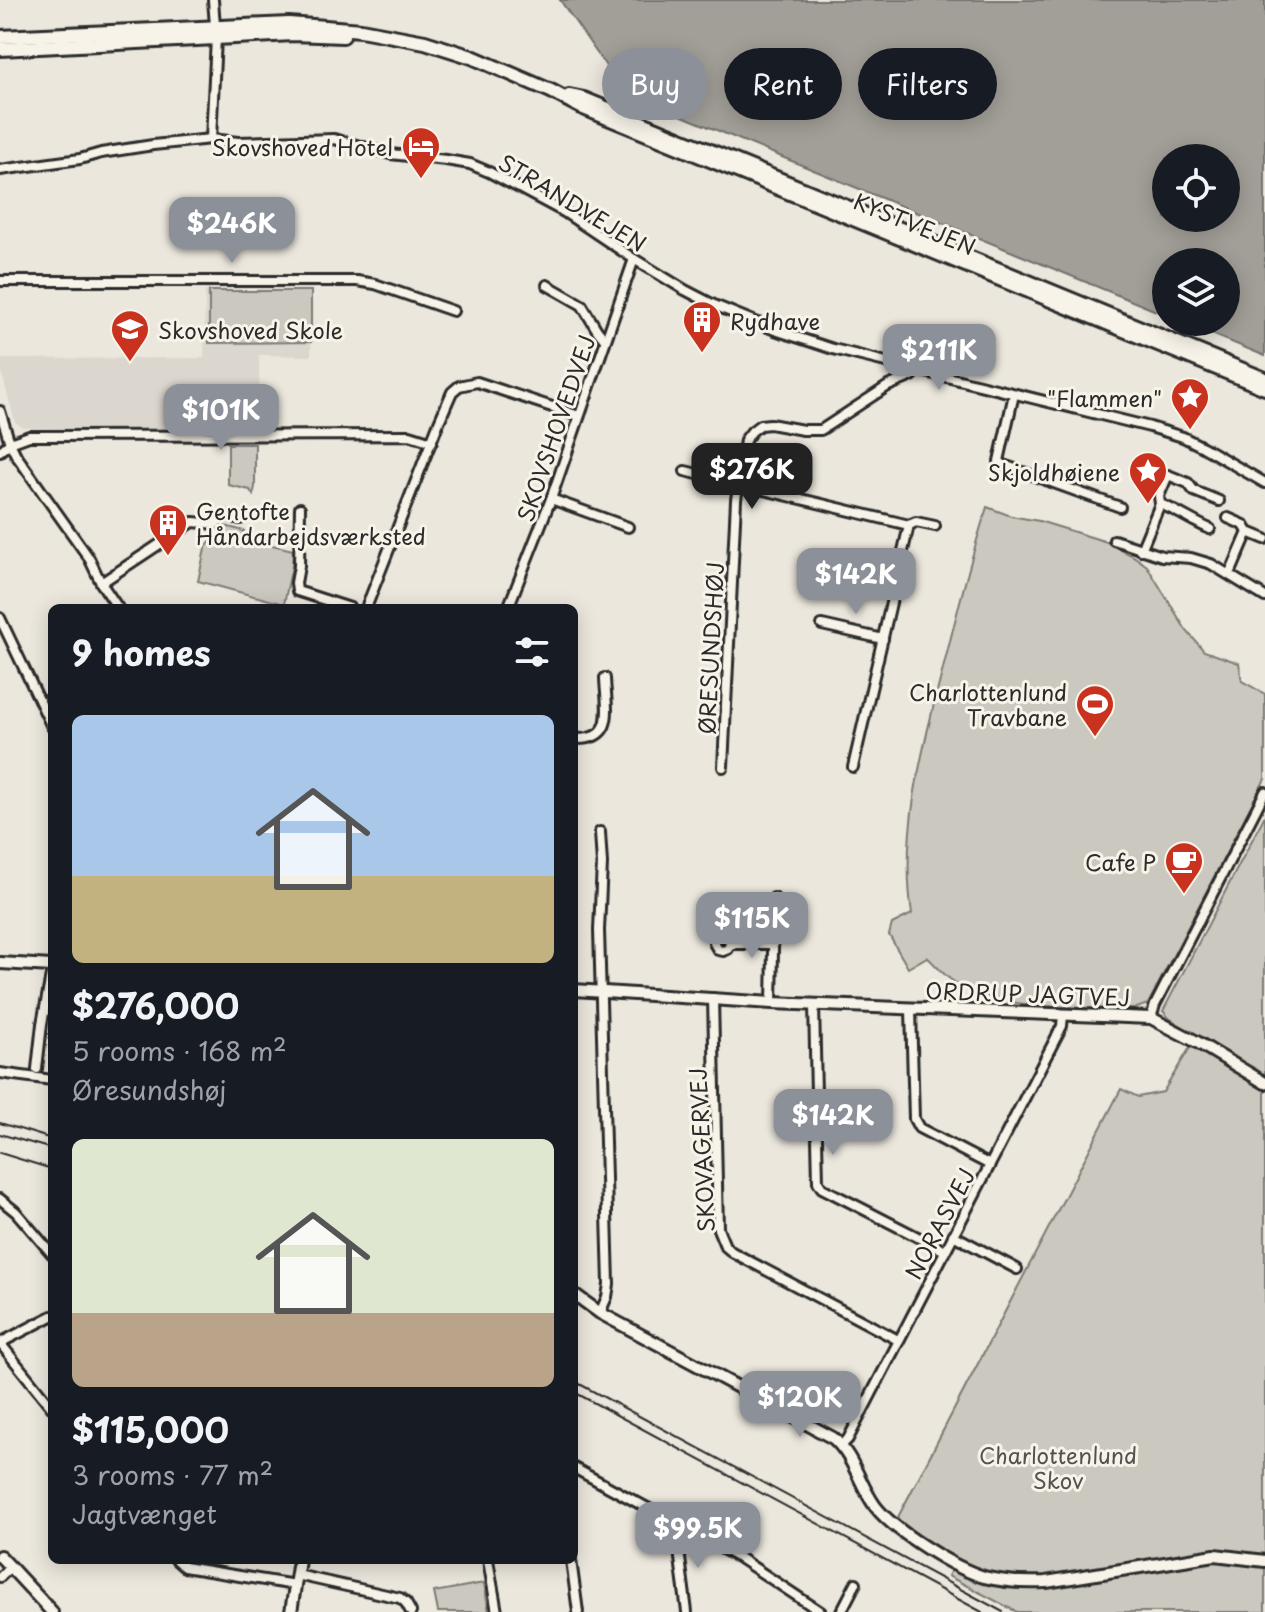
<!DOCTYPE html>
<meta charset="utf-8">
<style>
body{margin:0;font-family:"Playpen Sans",sans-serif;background:#242831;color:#f1f3f6;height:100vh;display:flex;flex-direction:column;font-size:30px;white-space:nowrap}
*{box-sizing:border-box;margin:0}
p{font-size:26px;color:#9ea1a6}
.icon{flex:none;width:44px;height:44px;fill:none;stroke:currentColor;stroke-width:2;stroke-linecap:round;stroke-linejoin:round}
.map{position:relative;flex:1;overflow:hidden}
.sheet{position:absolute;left:48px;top:604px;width:530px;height:960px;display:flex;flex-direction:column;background:#171b24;border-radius:12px;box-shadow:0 4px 20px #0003}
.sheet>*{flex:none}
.banner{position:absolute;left:602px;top:48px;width:542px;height:72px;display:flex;gap:16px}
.tools{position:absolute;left:1152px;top:144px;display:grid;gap:16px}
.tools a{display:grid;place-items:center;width:88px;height:88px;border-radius:50%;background:#171b24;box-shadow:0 4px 20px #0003;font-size:40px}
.price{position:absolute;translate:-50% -68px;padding:0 18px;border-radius:16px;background:#8c9099;color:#fff;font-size:26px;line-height:52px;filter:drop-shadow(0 2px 4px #0008)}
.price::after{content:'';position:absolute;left:50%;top:48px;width:24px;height:18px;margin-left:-12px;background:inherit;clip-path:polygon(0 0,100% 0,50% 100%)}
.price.selected{background:#222;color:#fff}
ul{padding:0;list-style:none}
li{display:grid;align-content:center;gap:16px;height:424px;padding:0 24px}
li span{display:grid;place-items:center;height:248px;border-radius:12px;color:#555}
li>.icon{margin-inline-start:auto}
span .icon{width:144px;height:144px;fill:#fffc;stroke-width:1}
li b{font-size:34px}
h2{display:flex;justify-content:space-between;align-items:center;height:96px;padding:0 24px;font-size:34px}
.tag{padding:0 28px;border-radius:36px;background:#171b24;box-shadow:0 4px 20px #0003;font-size:28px;line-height:72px}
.tag.selected{background:#8c9099;color:#fff}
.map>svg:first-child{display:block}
.built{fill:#dbd7ce}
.green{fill:#cbc8bf;stroke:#7b7a75;stroke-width:2}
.water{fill:#a29f98;stroke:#72716c;stroke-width:2;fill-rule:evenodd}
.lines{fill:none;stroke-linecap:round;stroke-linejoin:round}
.minor-casing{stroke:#2b2b2b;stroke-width:14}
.tertiary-casing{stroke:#2b2b2b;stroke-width:16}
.secondary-casing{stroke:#2b2b2b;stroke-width:18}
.minor{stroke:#f7f3e8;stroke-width:8}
.tertiary{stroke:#f7f3e8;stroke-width:10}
.secondary{stroke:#f7f3e8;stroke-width:12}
.tram{stroke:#2b2b2b;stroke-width:2}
.rail{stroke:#2b2b2b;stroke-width:2}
.labels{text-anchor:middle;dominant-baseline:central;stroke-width:6;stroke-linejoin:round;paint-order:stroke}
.poi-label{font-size:22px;fill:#2b2b2b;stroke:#f7f3e8;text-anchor:end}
.street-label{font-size:22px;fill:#2b2b2b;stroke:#f7f3e8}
.park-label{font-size:22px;fill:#535250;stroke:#f7f3e8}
</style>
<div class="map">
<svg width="1265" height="1612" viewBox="0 0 1265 1612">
<rect width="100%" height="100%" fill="#ebe7dd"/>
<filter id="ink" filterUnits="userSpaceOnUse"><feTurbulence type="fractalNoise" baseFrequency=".0125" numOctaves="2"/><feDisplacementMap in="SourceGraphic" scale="16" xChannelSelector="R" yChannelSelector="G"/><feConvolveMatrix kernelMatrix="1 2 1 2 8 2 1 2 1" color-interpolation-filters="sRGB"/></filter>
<g filter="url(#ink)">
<!-- built -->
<path class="built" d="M 205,291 L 311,291 L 311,356 L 259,355 L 260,429 L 32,428 L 22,427 L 15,422 L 0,367 L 0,359 L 204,358 Z"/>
<!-- green -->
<g class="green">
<path d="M 209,291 L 311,291 L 311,342 L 209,343 Z"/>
<path d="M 228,444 L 255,444 L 255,487 L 253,495 L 250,490 L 228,485 Z"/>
<path d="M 987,507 L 1011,516 L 1039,521 L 1107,542 L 1135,557 L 1147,566 L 1186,630 L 1204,651 L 1239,663 L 1242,681 L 1265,694 L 1265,779 L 1148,1004 L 1134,1009 C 1079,1007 996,1012 950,979 C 942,973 935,964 927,957 L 908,968 L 889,935 L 892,924 L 912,914 C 898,821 929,727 951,637 C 962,593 973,551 987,507 Z"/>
<path d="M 225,526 L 244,531 L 243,538 L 293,550 L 292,566 L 284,604 L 198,581 L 205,549 L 210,542 L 221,542 Z"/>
<path d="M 1265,815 L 1265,1612 L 1017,1612 L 948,1576 L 957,1559 L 896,1521 L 1121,1089 L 1138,1097 L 1163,1092 L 1197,1036 L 1169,1018 L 1163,1011 Z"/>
<path d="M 484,1583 L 489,1612 L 438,1612 L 434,1592 Z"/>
</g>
<!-- water -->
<path class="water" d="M 560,0 L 1265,0 L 1265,356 L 1183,322 L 1226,322 L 1226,262 L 1166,262 L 1166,315 L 624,92 ZM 1226,158 L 1226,218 L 1166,218 L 1166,158 Z"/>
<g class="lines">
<!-- minor casing -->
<g class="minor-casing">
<g id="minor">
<path d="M 211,139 L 216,38 L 213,0"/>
<path d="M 0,170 L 80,159 L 101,153 L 153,145 L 211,139 L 238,142 L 334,139 L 390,154 L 446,160 L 470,164 L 489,172 L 564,212 L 634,259 L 685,290 L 714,305 L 775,330 L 833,349 L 1150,427 L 1183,437 L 1203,447 L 1265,483"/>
<path d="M 0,281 L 357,281 L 375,284 L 453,311"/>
<path d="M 547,285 L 582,305 L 597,330 L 605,340"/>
<path d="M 1014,394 L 999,461 L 1004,465 L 1120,507"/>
<path d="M 0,411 L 10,443 L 16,455 L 89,558 L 101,583 L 118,608"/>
<path d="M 0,451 L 10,443 L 29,436 L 410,435 L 432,442"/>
<path d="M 685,471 L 909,525 L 853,767"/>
<path d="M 551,499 L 628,527"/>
<path d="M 1160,504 C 1178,511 1192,521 1210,529"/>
<path d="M 300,508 L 299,566 L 296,583 L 297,591 L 350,608"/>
<path d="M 1228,518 L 1244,525 L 1248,532 L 1265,539"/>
<path d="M 909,525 L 916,522 L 935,526"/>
<path d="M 1114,540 L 1162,556 L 1191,558 L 1211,564 L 1265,597"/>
<path d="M 1141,550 L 1160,504 L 1159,496 L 1168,475 L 1188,483 L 1194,491 L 1219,501"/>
<path d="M 1230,574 L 1248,532"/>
<path d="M 101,583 L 193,522 L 216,524 L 223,515 L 240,519"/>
<path d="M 366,608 L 439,422 L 452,392 L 459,386 L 477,382 L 579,416"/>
<path d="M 508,608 L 551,499 L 634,259"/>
<path d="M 0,618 L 52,727"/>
<path d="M 822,625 L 883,639"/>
<path d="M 574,739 C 617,741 606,709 605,678"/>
<path d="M 723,767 L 736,500 L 745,440 L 752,431 L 760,425 L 770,424 L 803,430 L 821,430 L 888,386 L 912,376 L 918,370"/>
<path d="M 730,944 L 728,939 L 724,936 L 716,938 L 714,943 L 718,950 L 723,951 L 728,949 L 730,944 L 773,944"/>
<path d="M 713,998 L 718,1229 L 725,1246 L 732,1252 L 898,1340"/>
<path d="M 772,1003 L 774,898"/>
<path d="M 814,1005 L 818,1182 L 822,1188 L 945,1251"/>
<path d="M 911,1009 L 914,1119 L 919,1128 L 990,1165"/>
<path d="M 1151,1018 L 1155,1005 L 1265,792"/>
<path d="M 37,1069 L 42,1024 L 52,970"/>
<path d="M 0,1073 L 52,1080"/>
<path d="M 0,1199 L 16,1212 L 52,1254"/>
<path d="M 953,1235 L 1017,1269"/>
<path d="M 600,1313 L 607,1297 L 609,1284 L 599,930 L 602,864 L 600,832"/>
<path d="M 0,1343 L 52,1408"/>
<path d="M 0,1343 L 52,1316"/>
<path d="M 842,1445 L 848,1439 L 1062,1026 L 1063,1015"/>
<path d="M 574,1468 L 741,1559 L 821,1612"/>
<path d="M 680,1525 L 677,1535 L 687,1612"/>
<path d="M 176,1560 L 184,1567 L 295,1585"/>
<path d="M 488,1560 L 497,1612"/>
<path d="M 571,1560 L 578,1612"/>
<path d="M 297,1575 L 400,1598 L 406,1603 L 411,1612"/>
<path d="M 0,1577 L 10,1567"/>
<path d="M 841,1612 L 856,1583"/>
</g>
</g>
<!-- tertiary casing -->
<g class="tertiary-casing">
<g id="tertiary">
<path d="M 0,963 L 52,966"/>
<path d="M 574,990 L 772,1003 L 1151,1018 L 1197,1042 L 1265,1083"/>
<path d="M 574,1294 L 600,1313 L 833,1438 C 854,1456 859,1484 875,1506 C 894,1531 954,1568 984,1577 C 1004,1582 1025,1583 1046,1582 L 1215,1555 L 1265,1561"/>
<path d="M 0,1556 L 52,1612"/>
<path d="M 291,1612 L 299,1560"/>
</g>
</g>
<!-- secondary casing -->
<g class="secondary-casing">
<g id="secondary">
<path d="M 0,37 L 289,24 L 361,30 L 425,42 L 472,57 L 551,91 L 581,107 L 1265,388"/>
<path d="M 0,49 L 293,34 L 343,36"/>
<path d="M 569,96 L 584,99 L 1265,379"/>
</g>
</g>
<!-- minor -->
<use href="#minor" class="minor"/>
<!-- tertiary -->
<use href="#tertiary" class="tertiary"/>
<!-- secondary -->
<use href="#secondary" class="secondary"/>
<!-- tram -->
<g class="tram">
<path d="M 0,1134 L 52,1149"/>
<path d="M 0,1153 L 52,1169"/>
<path d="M 574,1392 L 982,1612"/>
</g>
<!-- rail -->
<g class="rail">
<path d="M 0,1123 L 52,1139"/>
<path d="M 574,1381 L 1003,1612"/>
</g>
</g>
</g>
<!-- icons -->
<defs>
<g id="hotel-pin" transform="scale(2)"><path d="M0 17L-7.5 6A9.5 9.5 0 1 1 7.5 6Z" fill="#c8321e" stroke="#f7f3e8"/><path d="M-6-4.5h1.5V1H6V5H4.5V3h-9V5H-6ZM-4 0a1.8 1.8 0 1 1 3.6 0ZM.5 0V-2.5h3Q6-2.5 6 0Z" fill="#fff"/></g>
<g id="building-pin" transform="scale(2)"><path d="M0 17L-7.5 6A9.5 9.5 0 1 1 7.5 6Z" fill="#c8321e" stroke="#f7f3e8"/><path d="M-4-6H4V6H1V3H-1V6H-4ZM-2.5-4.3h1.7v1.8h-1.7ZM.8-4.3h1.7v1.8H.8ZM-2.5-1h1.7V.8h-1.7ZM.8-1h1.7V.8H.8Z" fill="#fff"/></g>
<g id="school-pin" transform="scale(2)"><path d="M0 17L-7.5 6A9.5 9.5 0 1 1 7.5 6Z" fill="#c8321e" stroke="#f7f3e8"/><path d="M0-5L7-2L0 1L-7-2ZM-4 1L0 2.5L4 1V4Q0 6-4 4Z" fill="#fff"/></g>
<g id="sight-pin" transform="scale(2)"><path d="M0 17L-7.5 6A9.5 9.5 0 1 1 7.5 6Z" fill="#c8321e" stroke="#f7f3e8"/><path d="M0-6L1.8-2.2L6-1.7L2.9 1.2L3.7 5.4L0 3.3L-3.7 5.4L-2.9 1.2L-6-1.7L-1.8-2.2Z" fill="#fff"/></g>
<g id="stadium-pin" transform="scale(2)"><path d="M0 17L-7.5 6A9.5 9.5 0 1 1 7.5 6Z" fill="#c8321e" stroke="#f7f3e8"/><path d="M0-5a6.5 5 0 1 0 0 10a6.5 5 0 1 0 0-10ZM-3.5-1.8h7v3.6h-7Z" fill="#fff"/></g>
<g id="cafe-pin" transform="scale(2)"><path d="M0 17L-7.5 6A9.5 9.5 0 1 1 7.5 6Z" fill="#c8321e" stroke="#f7f3e8"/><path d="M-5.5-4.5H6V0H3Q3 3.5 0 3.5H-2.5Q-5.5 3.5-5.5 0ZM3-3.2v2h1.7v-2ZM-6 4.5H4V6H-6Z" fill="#fff"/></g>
</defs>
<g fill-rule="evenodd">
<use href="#hotel-pin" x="421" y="146"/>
<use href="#building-pin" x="702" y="320"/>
<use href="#school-pin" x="130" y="329"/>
<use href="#sight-pin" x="1190" y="397"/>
<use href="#sight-pin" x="1148" y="471"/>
<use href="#building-pin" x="168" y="523"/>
<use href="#stadium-pin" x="1095" y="704"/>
<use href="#cafe-pin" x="1184" y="861"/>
</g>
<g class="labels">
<!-- poi labels -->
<g class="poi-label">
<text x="393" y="146">Skovshoved Hotel</text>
<text x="730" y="320" text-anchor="start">Rydhave</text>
<text x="158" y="329" text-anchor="start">Skovshoved Skole</text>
<text x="1162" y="397">"Flammen"</text>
<text x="1120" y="471">Skjoldhøiene</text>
<text x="196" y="510" text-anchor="start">Gentofte<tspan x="196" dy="25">Håndarbejdsværksted</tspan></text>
<text x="1067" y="691">Charlottenlund<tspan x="1067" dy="25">Travbane</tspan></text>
<text x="1156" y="861">Cafe P</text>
</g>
<!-- street labels -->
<g class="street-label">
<text transform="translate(573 202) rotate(31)">STRANDVEJEN</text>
<text transform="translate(915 223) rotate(22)">KYSTVEJEN</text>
<text transform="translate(555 428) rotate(-71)">SKOVSHOVEDVEJ</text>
<text transform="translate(710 648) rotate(-87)">ØRESUNDSHØJ</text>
<text transform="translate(1028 993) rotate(2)">ORDRUP JAGTVEJ</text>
<text transform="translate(701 1150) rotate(-93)">SKOVAGERVEJ</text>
<text transform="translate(939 1223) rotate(-62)">NORASVEJ</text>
</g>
<!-- park labels -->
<g class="park-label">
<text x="1058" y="1454">Charlottenlund<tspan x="1058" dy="25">Skov</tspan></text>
</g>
</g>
</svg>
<div class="tools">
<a><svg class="icon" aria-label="locate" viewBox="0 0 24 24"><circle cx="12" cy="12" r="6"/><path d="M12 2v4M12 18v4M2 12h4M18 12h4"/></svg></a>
<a><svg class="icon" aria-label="layers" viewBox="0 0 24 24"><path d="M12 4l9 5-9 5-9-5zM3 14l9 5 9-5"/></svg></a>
</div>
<b class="price" style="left:232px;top:265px">$246K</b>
<b class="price" style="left:939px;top:392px">$211K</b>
<b class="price" style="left:221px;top:452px">$101K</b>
<b class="price selected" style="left:752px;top:511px">$276K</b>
<b class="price" style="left:856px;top:616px">$142K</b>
<b class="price" style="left:752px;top:960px">$115K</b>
<b class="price" style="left:833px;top:1157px">$142K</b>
<b class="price" style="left:800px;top:1439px">$120K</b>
<b class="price" style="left:698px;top:1570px">$99.5K</b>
<div class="banner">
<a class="tag selected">Buy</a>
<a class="tag">Rent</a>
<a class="tag">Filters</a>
</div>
<section class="sheet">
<h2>9 homes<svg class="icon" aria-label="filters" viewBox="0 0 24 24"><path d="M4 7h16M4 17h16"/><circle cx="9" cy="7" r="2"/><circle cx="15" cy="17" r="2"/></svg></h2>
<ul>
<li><span style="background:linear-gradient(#a9c7e8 65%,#c2b280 0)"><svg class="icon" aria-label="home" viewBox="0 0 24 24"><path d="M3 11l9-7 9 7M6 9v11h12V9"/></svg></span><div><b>$276,000</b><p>5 rooms · 168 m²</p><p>Øresundshøj</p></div></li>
<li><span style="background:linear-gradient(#dfe7d0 70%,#b9a48a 0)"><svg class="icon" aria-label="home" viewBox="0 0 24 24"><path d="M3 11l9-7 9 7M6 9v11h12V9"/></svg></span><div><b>$115,000</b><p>3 rooms · 77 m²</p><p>Jagtvænget</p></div></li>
</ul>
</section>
</div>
